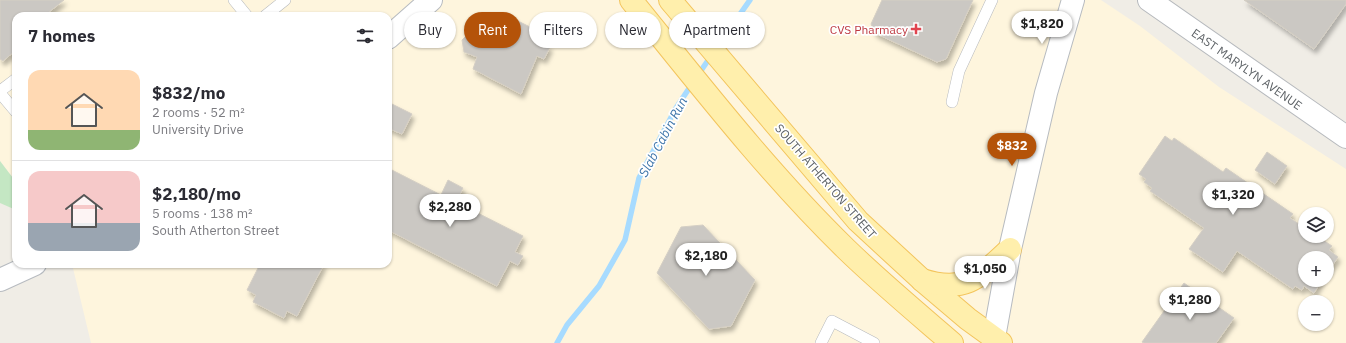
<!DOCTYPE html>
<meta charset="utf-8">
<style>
body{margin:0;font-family:"IBM Plex Sans",sans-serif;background:#f7f7f7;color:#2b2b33;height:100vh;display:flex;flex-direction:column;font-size:15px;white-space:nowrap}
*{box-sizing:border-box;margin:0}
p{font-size:13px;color:#7c7c81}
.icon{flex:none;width:22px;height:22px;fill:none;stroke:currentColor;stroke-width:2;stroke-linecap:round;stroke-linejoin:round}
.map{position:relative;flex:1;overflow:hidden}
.side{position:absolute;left:12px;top:12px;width:380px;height:256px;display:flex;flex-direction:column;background:#fff;border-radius:12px;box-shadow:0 1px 3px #0004}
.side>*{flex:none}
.guide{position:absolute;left:404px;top:12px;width:380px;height:36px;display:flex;gap:8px}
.controls{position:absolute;left:1298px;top:207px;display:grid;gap:8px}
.controls a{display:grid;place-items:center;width:36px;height:36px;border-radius:50%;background:#fff;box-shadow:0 1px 3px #0004;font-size:20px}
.price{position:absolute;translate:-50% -34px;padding:0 9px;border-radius:14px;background:#fff;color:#222;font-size:13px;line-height:26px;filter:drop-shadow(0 1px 2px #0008)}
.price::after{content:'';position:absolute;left:50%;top:24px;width:12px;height:9px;margin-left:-6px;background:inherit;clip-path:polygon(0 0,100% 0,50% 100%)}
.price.current{background:#b45309;color:#fff}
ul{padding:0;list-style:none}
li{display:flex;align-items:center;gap:12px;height:100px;padding:0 16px}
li+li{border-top:1px solid #e1e1e2}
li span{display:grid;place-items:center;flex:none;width:112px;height:80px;border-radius:12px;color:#555}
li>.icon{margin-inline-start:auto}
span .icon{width:48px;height:48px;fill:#fffc;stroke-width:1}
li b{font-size:17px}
h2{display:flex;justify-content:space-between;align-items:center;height:48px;padding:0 16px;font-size:17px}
.tag{padding:0 14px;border-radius:18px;background:#fff;box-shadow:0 1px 3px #0004;font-size:14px;line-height:36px}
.tag.current{background:#b45309;color:#fff}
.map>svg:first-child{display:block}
.commercial{fill:#fef5dd;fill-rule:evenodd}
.green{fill:#c4e7c3}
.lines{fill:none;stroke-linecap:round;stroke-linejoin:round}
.stream{stroke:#a7dbff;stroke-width:5.5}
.building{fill:#cbc8c3;stroke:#d5cfc4;filter:url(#shadow)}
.lane-casing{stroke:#b6b9bd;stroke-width:12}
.street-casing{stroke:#b6b9bd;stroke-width:24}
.secondary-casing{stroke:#b7bbc0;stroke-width:24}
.primary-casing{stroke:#f3c45c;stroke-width:24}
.lane{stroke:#fff;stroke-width:11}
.street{stroke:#fff;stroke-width:22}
.secondary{stroke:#fff;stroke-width:22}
.primary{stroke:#ffefac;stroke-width:22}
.health-dot{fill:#e0444e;stroke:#fff;stroke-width:1.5}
.labels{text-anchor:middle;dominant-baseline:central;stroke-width:3.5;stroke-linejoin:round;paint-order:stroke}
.health-label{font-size:12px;fill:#be3a42;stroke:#fff;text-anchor:end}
.street-label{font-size:12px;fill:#5d6266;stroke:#fff}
.water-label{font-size:13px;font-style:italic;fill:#3f76aa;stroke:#fff}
</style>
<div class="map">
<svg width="1346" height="343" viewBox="0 0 1346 343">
<defs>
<filter id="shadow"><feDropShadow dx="2.5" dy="4.5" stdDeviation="2" flood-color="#0004"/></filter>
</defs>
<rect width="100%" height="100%" fill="#f0ede6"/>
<!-- commercial -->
<path class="commercial" d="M 0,0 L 1101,0 L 1140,26 L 1219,87 L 1346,169 L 1346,343 L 91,343 L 72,264 L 388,264 L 388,16 L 16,16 L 16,182 L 0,161 ZM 1305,214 L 1327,214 L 1327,236 L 1305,236 ZM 1305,258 L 1327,258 L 1327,280 L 1305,280 ZM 1305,302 L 1327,302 L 1327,324 L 1305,324 Z"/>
<!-- green -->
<path class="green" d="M 0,161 L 16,182 L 16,210 L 0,203 Z"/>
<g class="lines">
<!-- stream -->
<g class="stream">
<path d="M 717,47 L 750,0"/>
<path d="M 698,75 L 711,56"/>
<path d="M 557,343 L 567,325 L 599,286 L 625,240 L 639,178 L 676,108 L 692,84"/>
</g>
</g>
<!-- building -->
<g class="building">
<path d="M 0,0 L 64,0 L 44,16 L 16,16 L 16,39 L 14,40 L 16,50 L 3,61 L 0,59 Z"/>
<path d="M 882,0 L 973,0 L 946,59 L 937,62 L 875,33 L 871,24 Z"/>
<path d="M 1244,0 L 1346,0 L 1346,4 L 1314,49 Z"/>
<path d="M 491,13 L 512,24 L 514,19 L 538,31 L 541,26 L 552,32 L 548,40 L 544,38 L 542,44 L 550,47 L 544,59 L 537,56 L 521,94 L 473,69 L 477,57 L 464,52 L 462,40 L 467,35 L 470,36 L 473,29 L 481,33 Z"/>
<path d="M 388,102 L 412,114 L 402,134 L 388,128 Z"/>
<path d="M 1165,136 L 1172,141 L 1174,138 L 1223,172 L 1226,168 L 1293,214 L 1290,218 L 1305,228 L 1305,236 L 1317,236 L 1332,246 L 1329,250 L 1338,257 L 1327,273 L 1327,258 L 1305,258 L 1305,280 L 1322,280 L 1314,293 L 1304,286 L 1302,290 L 1295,286 L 1293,289 L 1237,251 L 1223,272 L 1189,249 L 1204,228 L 1150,191 L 1152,188 L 1144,182 L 1146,179 L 1139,174 Z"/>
<path d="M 1267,152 L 1287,166 L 1275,184 L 1255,170 Z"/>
<path d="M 388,168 L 441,195 L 448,180 L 463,188 L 456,202 L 523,236 L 515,252 L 523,256 L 518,265 L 510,261 L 497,286 L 388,230 Z"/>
<path d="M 703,225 L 755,280 L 731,326 L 709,329 L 657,273 L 681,227 Z"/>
<path d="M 260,264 L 324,264 L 297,316 L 287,311 L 284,318 L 253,302 L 256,295 L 247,290 Z"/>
<path d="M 1184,283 L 1234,318 L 1216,343 L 1144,343 L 1142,342 Z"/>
</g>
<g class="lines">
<!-- lane casing -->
<g class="lane-casing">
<g id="lane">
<path d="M 234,0 L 247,16"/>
<path d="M 265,16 L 285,0"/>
<path d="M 0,91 L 16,79"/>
<path d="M 0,93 L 16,112"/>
<path d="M 952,102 L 959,71 L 992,0"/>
<path d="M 821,343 L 832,321 L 874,343"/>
</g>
</g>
<!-- street casing -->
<g class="street-casing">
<path id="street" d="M 1149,0 L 1346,137"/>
</g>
<!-- secondary casing -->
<g class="secondary-casing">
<g id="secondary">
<path d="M 388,38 L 431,0"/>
<path d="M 0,280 L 35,264"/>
<path d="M 993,343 L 1010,249 L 1046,93 L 1073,0"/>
</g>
</g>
<!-- primary casing -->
<g class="primary-casing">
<g id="primary">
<path d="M 631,0 C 700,85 768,173 846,249 C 880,282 916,312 952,343"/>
<path d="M 670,0 L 858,221 L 922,280 L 968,319 L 1001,343"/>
<path d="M 922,280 C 965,294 980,277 1010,249"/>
</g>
</g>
<!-- lane -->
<use href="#lane" class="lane"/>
<!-- street -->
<use href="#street" class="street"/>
<!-- secondary -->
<use href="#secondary" class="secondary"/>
<!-- primary -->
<use href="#primary" class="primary"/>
</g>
<!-- markers -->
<path class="health-dot" d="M914 23h4v4h4v4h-4v4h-4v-4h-4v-4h4z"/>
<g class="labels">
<!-- health labels -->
<g class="health-label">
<text x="908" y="29">CVS Pharmacy</text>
</g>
<!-- street labels -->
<g class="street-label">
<text transform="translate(1247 69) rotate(35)">EAST MARYLYN AVENUE</text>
<text transform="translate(826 181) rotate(49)">SOUTH ATHERTON STREET</text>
</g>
<!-- water labels -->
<g class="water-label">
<text transform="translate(663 137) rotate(-62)">Slab Cabin Run</text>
</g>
</g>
</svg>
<div class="controls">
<a><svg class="icon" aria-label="layers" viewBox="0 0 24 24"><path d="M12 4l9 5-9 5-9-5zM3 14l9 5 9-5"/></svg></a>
<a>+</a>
<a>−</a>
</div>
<b class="price" style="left:1042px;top:45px">$1,820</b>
<b class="price current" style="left:1012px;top:167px">$832</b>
<b class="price" style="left:1233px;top:216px">$1,320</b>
<b class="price" style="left:450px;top:228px">$2,280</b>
<b class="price" style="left:706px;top:277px">$2,180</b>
<b class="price" style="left:985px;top:290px">$1,050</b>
<b class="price" style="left:1190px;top:321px">$1,280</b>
<div class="guide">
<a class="tag">Buy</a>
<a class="tag current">Rent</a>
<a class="tag">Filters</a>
<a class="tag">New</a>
<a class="tag">Apartment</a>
</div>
<section class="side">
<h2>7 homes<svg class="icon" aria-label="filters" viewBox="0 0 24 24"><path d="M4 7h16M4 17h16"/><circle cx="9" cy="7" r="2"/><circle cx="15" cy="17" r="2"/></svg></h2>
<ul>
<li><span style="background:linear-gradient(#ffd9b3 75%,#8fb573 0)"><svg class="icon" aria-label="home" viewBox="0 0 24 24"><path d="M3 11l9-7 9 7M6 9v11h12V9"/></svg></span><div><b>$832/mo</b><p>2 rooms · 52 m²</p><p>University Drive</p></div></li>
<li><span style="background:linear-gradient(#f6c9c9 65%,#9aa5b1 0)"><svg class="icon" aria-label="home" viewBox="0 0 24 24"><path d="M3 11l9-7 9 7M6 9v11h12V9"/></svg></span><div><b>$2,180/mo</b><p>5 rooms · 138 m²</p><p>South Atherton Street</p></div></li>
</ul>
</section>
</div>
